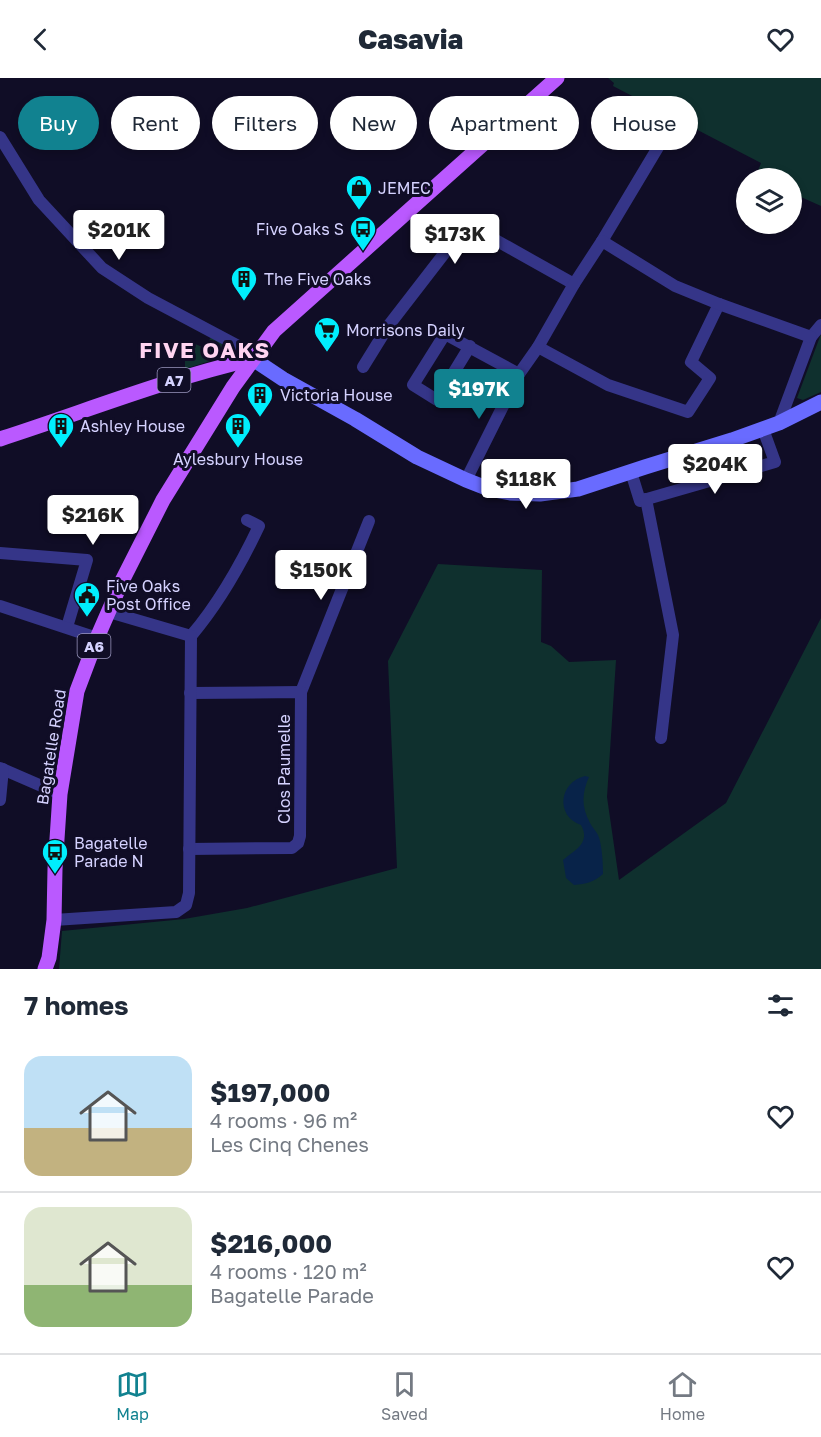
<!DOCTYPE html>
<meta charset="utf-8">
<style>
body{margin:0;font-family:"Golos Text",sans-serif;background:#f2f2f3;color:#1f2937;height:100vh;display:flex;flex-direction:column;font-size:22px;white-space:nowrap}
*{box-sizing:border-box;margin:0}
p{font-size:20px;color:#747a83}
.icon{flex:none;width:33px;height:33px;fill:none;stroke:currentColor;stroke-width:2;stroke-linecap:round;stroke-linejoin:round}
.map{position:relative;height:891px;overflow:hidden}
.side{display:flex;flex-direction:column;background:#fff;flex:1}
.side>*{flex:none}
.hud{position:absolute;left:18px;top:18px;width:786px;height:54px;display:flex;gap:12px}
.tools{position:absolute;left:736px;top:90px;display:grid;gap:12px}
.tools a{display:grid;place-items:center;width:66px;height:66px;border-radius:50%;background:#fff;box-shadow:0 3px 9px #0003;font-size:30px}
.price{position:absolute;translate:-50% -51px;padding:0 14px;border-radius:6px;background:#fff;color:#222;font-size:20px;line-height:39px;filter:drop-shadow(0 2px 3px #0008)}
.price::after{content:'';position:absolute;left:50%;top:36px;width:18px;height:14px;margin-left:-9px;background:inherit;clip-path:polygon(0 0,100% 0,50% 100%)}
.price.current{background:#118290;color:#fff}
ul{padding:0;list-style:none}
li{display:flex;align-items:center;gap:18px;height:150px;padding:0 24px}
li+li{border-top:2px solid #e0e1e3}
li span{display:grid;place-items:center;flex:none;width:168px;height:120px;border-radius:18px;color:#555}
li>.icon{margin-inline-start:auto}
span .icon{width:72px;height:72px;fill:#fffc;stroke-width:1}
li b{font-size:26px}
h2{display:flex;justify-content:space-between;align-items:center;height:72px;padding:0 24px;font-size:26px}
.pill{padding:0 21px;border-radius:27px;background:#fff;box-shadow:0 3px 9px #0003;font-size:21px;line-height:54px}
.pill.current{background:#118290;color:#fff}
header{display:flex;justify-content:space-between;align-items:center;height:78px;padding:0 24px;background:#fff;font-size:27px;font-weight:800}
.tabs{display:flex;justify-content:space-around;align-items:center;height:84px;border-top:2px solid #e0e1e3;background:#fff;font-size:16px;color:#747a83}
.tabs a{display:grid;justify-items:center;gap:3px}
.tabs .current{color:#118290}
.map>svg:first-child{display:block}
.green{fill:#0f302e}
.water{fill:#082349}
.lines{fill:none;stroke-linecap:round;stroke-linejoin:round}
.minor{stroke:#353588;stroke-width:12}
.secondary{stroke:#696bff;stroke-width:15}
.primary{stroke:#ba59ff;stroke-width:15}
.labels{text-anchor:middle;dominant-baseline:central;stroke-width:6;stroke-linejoin:round;paint-order:stroke}
.shield{fill:#100d26;stroke:#9a97be;stroke-width:1.5}
.shield-label{font-size:15px;font-weight:bold;fill:#d5d2ff}
.poi-label{font-size:16px;fill:#d5d2ff;stroke:#100d26;text-anchor:start}
.street-label{font-size:16px;fill:#d5d2ff;stroke:#100d26}
.district-label{font-size:22px;font-weight:bold;letter-spacing:1.5px;fill:#ffd4f1;stroke:#100d26}
</style>
<header><svg class="icon" aria-label="back" viewBox="0 0 24 24"><path d="M15 5l-7 7 7 7"/></svg>Casavia<svg class="icon" aria-label="heart" viewBox="0 0 24 24"><path d="M12 20l-8-8c-3-5 5-10 8-4 3-6 11-1 8 4z"/></svg></header>
<div class="map">
<svg width="821" height="891" viewBox="0 0 821 891">
<rect width="100%" height="100%" fill="#100d26"/>
<!-- green -->
<g class="green">
<path d="M 608,0 L 821,0 L 821,128 L 792,115 L 792,100 L 761,100 L 756,98 L 761,85 L 613,8 L 614,5 Z"/>
<path d="M 821,256 L 821,314 L 803,322 L 797,320 Z"/>
<path d="M 212,257 L 233,268 L 235,275 L 185,291 L 185,262 L 205,270 Z"/>
<path d="M 438,486 L 542,492 L 541,564 L 551,568 L 569,584 L 616,582 L 607,719 L 619,802 L 726,725 L 821,540 L 821,891 L 59,891 L 62,853 L 184,841 L 247,830 L 397,790 L 388,583 Z"/>
</g>
<!-- water -->
<path class="water" d="M 585,698 L 589,699 C 582,715 581,728 590,745 C 592,749 596,753 598,757 C 602,766 603,785 603,796 C 594,804 586,806 574,807 L 566,800 L 563,782 C 575,772 591,765 581,747 C 555,738 559,704 585,698 Z"/>
<g class="lines">
<!-- minor -->
<g class="minor">
<path d="M 0,59 L 39,122 L 102,190 L 148,220 L 246,272 L 253,281"/>
<path d="M 602,163 L 666,56"/>
<path d="M 470,268 L 437,322 L 413,307 L 445,256 L 519,296"/>
<path d="M 538,269 L 608,307 L 688,334 L 710,300 L 691,284 L 719,226"/>
<path d="M 363,289 L 389,247 L 467,146 L 574,206"/>
<path d="M 779,345 L 811,259 L 821,247"/>
<path d="M 708,377 L 717,401"/>
<path d="M 631,394 L 640,423 L 775,384 L 763,351"/>
<path d="M 466,402 L 519,296 L 538,269 L 574,206 L 602,163 L 675,208 L 719,226 L 811,259"/>
<path d="M 646,421 L 673,557 L 661,660"/>
<path d="M 0,475 L 87,482 L 67,549"/>
<path d="M 0,528 L 97,560"/>
<path d="M 191,558 C 219,525 241,486 259,448 L 247,442"/>
<path d="M 301,614 L 369,443"/>
<path d="M 0,690 L 60,716"/>
<path d="M 0,722 L 3,691"/>
<path d="M 189,771 L 292,770 L 298,765 L 300,758 L 301,614 L 190,615"/>
<path d="M 54,842 L 176,834 L 186,827 L 189,815 L 191,558 L 109,534"/>
</g>
<!-- secondary -->
<path class="secondary" d="M 253,281 L 283,301 L 355,341 L 417,379 L 466,402 L 489,411 L 510,415 L 540,416 L 578,411 L 645,389 L 732,362 L 779,345 L 821,324"/>
<!-- primary -->
<g class="primary">
<path d="M 0,361 C 84,334 166,301 253,281"/>
<path d="M 45,891 L 49,880 L 54,842 L 55,791 L 60,716 L 77,613 L 97,560 L 121,505 L 163,422 L 233,309 L 274,253 L 557,0"/>
</g>
</g>
<!-- icons -->
<defs>
<g id="shop-pin" transform="scale(1.35)"><path d="M0 17L-7.5 6A9.5 9.5 0 1 1 7.5 6Z" fill="#00eefd" stroke="#100d26"/><path d="M-5-2.5h2.3a2.7 3.5 0 0 1 5.4 0H5L5.5 6h-11ZM-1.5-2.5h3a1.5 2.3 0 0 0-3 0Z" fill="#111"/></g>
<g id="bus-pin" transform="scale(1.35)"><path d="M0 17L-7.5 6A9.5 9.5 0 1 1 7.5 6Z" fill="#00eefd" stroke="#100d26"/><path d="M-5-6H5V4H4V6H2V4H-2V6H-4V4H-5ZM-3.5-4V0h7V-4ZM-3.5 1.2v1.5H-2V1.2ZM2 1.2v1.5H3.5V1.2Z" fill="#111"/></g>
<g id="building-pin" transform="scale(1.35)"><path d="M0 17L-7.5 6A9.5 9.5 0 1 1 7.5 6Z" fill="#00eefd" stroke="#100d26"/><path d="M-4-6H4V6H1V3H-1V6H-4ZM-2.5-4.3h1.7v1.8h-1.7ZM.8-4.3h1.7v1.8H.8ZM-2.5-1h1.7V.8h-1.7ZM.8-1h1.7V.8H.8Z" fill="#111"/></g>
<g id="supermarket-pin" transform="scale(1.35)"><path d="M0 17L-7.5 6A9.5 9.5 0 1 1 7.5 6Z" fill="#00eefd" stroke="#100d26"/><path d="M-6-5.5h2.5l.6 2H6L4.5 2H-2.5L-4.4-4H-6ZM-1.5 3.2a1.3 1.3 0 1 0 .1 0ZM3 3.2a1.3 1.3 0 1 0 .1 0Z" fill="#111"/></g>
<g id="civic-pin" transform="scale(1.35)"><path d="M0 17L-7.5 6A9.5 9.5 0 1 1 7.5 6Z" fill="#00eefd" stroke="#100d26"/><path d="M-.6-6.5H3V-4.5H.6V-3L4-1V1h2V6H-6V1h2V-1L-.6-3ZM-1.2 2.5V6h2.4V2.5Z" fill="#111"/></g>
</defs>
<g fill-rule="evenodd">
<use href="#shop-pin" x="359" y="110"/>
<use href="#bus-pin" x="363" y="151"/>
<use href="#building-pin" x="244" y="201"/>
<use href="#supermarket-pin" x="327" y="252"/>
<use href="#building-pin" x="260" y="317"/>
<use href="#building-pin" x="61" y="348"/>
<use href="#building-pin" x="238" y="348"/>
<use href="#civic-pin" x="87" y="517"/>
<use href="#bus-pin" x="55" y="774"/>
</g>
<g class="labels">
<!-- shield labels -->
<g class="shield">
<rect x="157.5" y="290" width="33" height="24" rx="4.5"/>
<rect x="77.5" y="556" width="33" height="24" rx="4.5"/>
</g>
<g class="shield-label">
<text x="174" y="302">A7</text>
<text x="94" y="568">A6</text>
</g>
<!-- poi labels -->
<g class="poi-label">
<text x="378" y="110">JEMEC</text>
<text x="344" y="151" text-anchor="end">Five Oaks S</text>
<text x="264" y="201">The Five Oaks</text>
<text x="346" y="252">Morrisons Daily</text>
<text x="280" y="317">Victoria House</text>
<text x="80" y="348">Ashley House</text>
<text x="238" y="381" text-anchor="middle">Aylesbury House</text>
<text x="106" y="508">Five Oaks<tspan x="106" dy="18">Post Office</tspan></text>
<text x="74" y="765">Bagatelle<tspan x="74" dy="18">Parade N</tspan></text>
</g>
<!-- street labels -->
<g class="street-label">
<text transform="translate(51 669) rotate(-81)">Bagatelle Road</text>
<text transform="translate(284 691) rotate(-90)">Clos Paumelle</text>
</g>
<!-- district labels -->
<g class="district-label">
<text x="205" y="271">FIVE OAKS</text>
</g>
</g>
</svg>
<div class="tools">
<a><svg class="icon" aria-label="layers" viewBox="0 0 24 24"><path d="M12 4l9 5-9 5-9-5zM3 14l9 5 9-5"/></svg></a>
</div>
<b class="price" style="left:119px;top:183px">$201K</b>
<b class="price" style="left:455px;top:187px">$173K</b>
<b class="price current" style="left:479px;top:342px">$197K</b>
<b class="price" style="left:715px;top:417px">$204K</b>
<b class="price" style="left:526px;top:432px">$118K</b>
<b class="price" style="left:93px;top:468px">$216K</b>
<b class="price" style="left:321px;top:523px">$150K</b>
<div class="hud">
<a class="pill current">Buy</a>
<a class="pill">Rent</a>
<a class="pill">Filters</a>
<a class="pill">New</a>
<a class="pill">Apartment</a>
<a class="pill">House</a>
</div>
</div>
<section class="side">
<h2>7 homes<svg class="icon" aria-label="filters" viewBox="0 0 24 24"><path d="M4 7h16M4 17h16"/><circle cx="9" cy="7" r="2"/><circle cx="15" cy="17" r="2"/></svg></h2>
<ul>
<li><span style="background:linear-gradient(#bfe0f5 60%,#c2b280 0)"><svg class="icon" aria-label="home" viewBox="0 0 24 24"><path d="M3 11l9-7 9 7M6 9v11h12V9"/></svg></span><div><b>$197,000</b><p>4 rooms · 96 m²</p><p>Les Cinq Chenes</p></div><svg class="icon" aria-label="heart" viewBox="0 0 24 24"><path d="M12 20l-8-8c-3-5 5-10 8-4 3-6 11-1 8 4z"/></svg></li>
<li><span style="background:linear-gradient(#dfe7d0 65%,#8fb573 0)"><svg class="icon" aria-label="home" viewBox="0 0 24 24"><path d="M3 11l9-7 9 7M6 9v11h12V9"/></svg></span><div><b>$216,000</b><p>4 rooms · 120 m²</p><p>Bagatelle Parade</p></div><svg class="icon" aria-label="heart" viewBox="0 0 24 24"><path d="M12 20l-8-8c-3-5 5-10 8-4 3-6 11-1 8 4z"/></svg></li>
</ul>
</section>
<nav class="tabs">
<a class="current"><svg class="icon" aria-label="map" viewBox="0 0 24 24"><path d="M3 6l6-2 6 2 6-2v14l-6 2-6-2-6 2zM9 4v14M15 6v14"/></svg>Map</a>
<a><svg class="icon" aria-label="saved" viewBox="0 0 24 24"><path d="M7 4h10v16l-5-4-5 4z"/></svg>Saved</a>
<a><svg class="icon" aria-label="home" viewBox="0 0 24 24"><path d="M3 11l9-7 9 7M6 9v11h12V9"/></svg>Home</a>
</nav>
